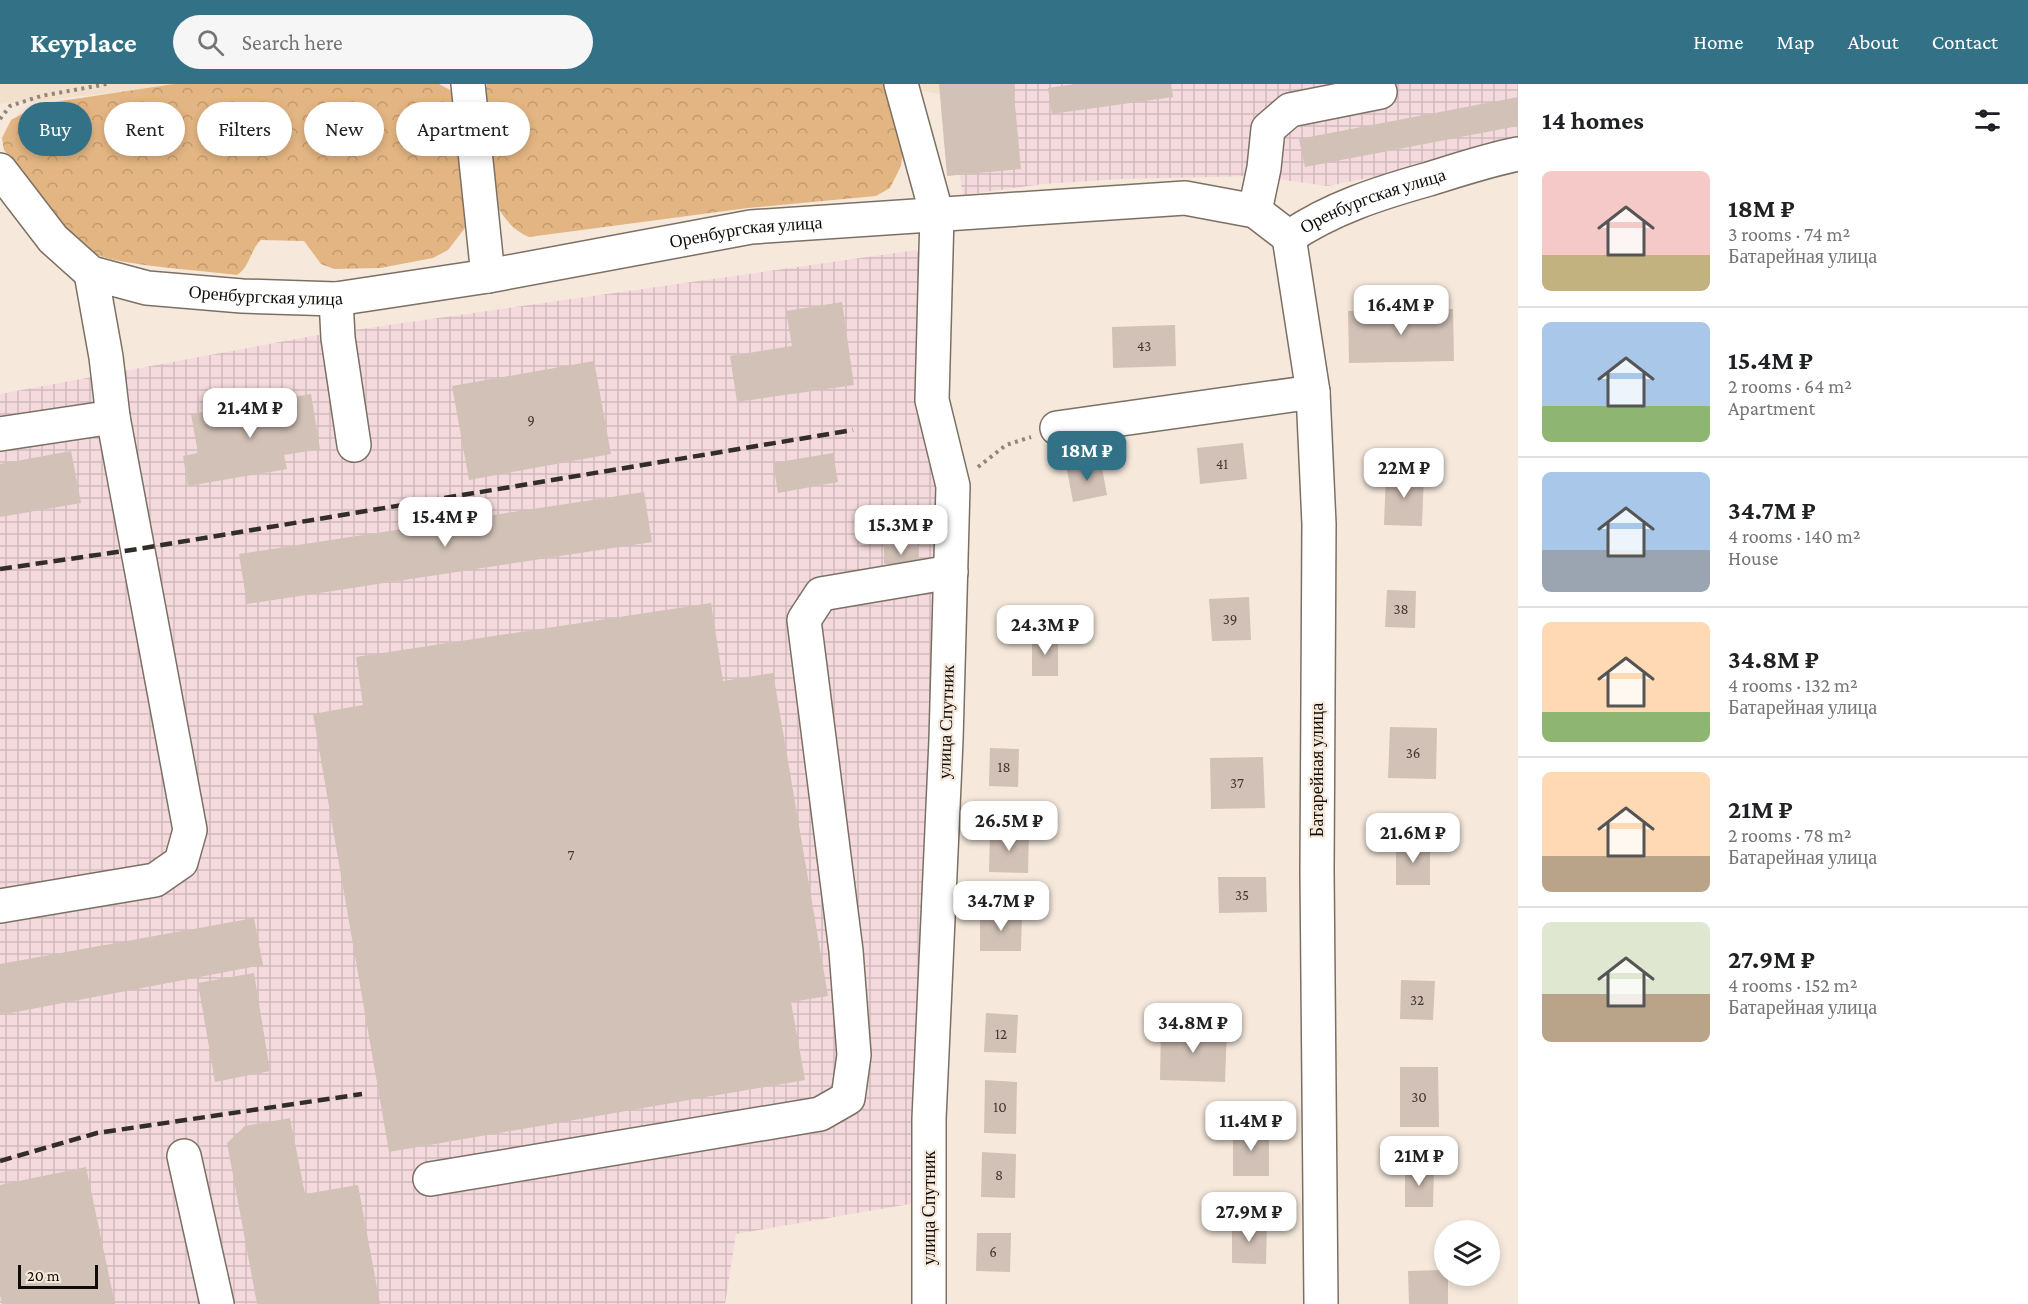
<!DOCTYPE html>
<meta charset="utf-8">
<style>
body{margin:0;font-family:"Crimson Pro",serif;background:#f6f6f6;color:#202124;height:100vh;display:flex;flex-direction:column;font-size:22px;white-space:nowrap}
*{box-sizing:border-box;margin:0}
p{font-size:20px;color:#757577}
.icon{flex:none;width:33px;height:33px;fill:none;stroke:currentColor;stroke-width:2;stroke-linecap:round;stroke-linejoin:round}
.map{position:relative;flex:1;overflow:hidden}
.panel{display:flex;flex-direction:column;background:#fff;width:510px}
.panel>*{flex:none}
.guide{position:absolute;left:18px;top:18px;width:570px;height:54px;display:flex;gap:12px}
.tools{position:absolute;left:1434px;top:1136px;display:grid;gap:12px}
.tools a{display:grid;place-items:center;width:66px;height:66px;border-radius:50%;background:#fff;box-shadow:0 3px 9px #0003;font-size:30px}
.scale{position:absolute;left:18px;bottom:15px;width:80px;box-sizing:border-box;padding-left:6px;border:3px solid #100c07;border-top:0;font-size:16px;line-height:21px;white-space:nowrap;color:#100c07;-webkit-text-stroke:4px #f6e9dc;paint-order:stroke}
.price{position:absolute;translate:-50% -51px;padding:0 14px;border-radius:12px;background:#fff;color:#222;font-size:20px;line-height:39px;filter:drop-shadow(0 2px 3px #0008)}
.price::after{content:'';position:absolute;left:50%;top:36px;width:18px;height:14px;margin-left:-9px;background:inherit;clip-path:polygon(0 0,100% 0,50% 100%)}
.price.selected{background:#337187;color:#fff}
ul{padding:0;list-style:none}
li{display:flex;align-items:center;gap:18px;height:150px;padding:0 24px}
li+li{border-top:2px solid #e0e0e0}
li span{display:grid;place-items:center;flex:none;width:168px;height:120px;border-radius:9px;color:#555}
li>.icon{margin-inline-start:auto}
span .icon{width:72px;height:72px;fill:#fffc;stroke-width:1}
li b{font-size:26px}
h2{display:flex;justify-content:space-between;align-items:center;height:72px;padding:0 24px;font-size:26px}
.chip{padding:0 21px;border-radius:27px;background:#fff;box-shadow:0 3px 9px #0003;font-size:21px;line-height:54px}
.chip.selected{background:#337187;color:#fff}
header{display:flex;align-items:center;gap:36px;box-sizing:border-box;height:84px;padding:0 30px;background:#337187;color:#fff}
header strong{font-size:28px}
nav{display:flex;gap:33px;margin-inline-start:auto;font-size:21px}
.search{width:420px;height:54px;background:#f6f6f6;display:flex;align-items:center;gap:15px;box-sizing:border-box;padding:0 21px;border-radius:33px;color:#757577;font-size:22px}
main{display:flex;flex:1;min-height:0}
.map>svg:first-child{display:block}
.built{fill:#f2dfcc}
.industrial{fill:url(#industrial-grid)}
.forest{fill:url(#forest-crowns)}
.building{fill:#d1c1b6}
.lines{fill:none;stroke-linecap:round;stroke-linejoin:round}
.minor-casing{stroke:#7b7064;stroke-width:36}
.path{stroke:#8f867c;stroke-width:4;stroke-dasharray:3 4.5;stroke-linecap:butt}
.minor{stroke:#fff;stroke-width:33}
.rail{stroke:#332d27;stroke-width:4.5;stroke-dasharray:12 6;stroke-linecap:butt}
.labels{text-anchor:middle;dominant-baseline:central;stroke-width:4.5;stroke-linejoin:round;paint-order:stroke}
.number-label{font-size:15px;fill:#403933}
.street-label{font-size:18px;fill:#100c07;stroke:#f6e9dc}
</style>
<header>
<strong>Keyplace</strong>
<div class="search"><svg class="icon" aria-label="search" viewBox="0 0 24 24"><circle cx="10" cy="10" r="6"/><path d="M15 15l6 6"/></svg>Search here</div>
<nav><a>Home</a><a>Map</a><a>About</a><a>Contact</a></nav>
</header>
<main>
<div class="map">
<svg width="1518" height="1220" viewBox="0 0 1518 1220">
<defs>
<pattern id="industrial-grid" width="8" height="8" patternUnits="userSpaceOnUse" patternTransform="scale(1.5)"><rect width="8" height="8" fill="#f5dadd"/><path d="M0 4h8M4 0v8" fill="none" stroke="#d1babc"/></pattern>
<pattern id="forest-crowns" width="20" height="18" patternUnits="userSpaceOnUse" patternTransform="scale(1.5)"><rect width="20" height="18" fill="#e3b582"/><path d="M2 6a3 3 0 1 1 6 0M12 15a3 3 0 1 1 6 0" fill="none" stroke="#c29a6f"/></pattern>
</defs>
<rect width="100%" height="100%" fill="#f6e9dc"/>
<!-- built -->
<g class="built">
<path d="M 0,0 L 208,0 L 0,20 Z"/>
<path d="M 887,0 L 944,0 L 944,11 Z"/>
</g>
<!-- industrial -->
<g class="industrial">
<path d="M 944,0 L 1518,0 L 1518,64 L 1328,102 L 1253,92 L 1120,95 L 1043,100 L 963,111 L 944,11 Z"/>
<path d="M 916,166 L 939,192 L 927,1117 L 736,1150 L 725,1220 L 0,1220 L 0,310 L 312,252 Z"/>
</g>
<!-- forest -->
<g class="forest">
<path d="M 174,0 L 439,0 L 452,7 L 463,65 L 465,144 L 448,166 L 433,174 L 380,184 L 334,185 L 321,180 L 304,157 L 261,156 C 250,166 250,183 237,191 C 209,187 109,181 91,168 C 55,142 30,101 4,66 L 2,54 L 11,36 L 33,24 L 54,18 Z"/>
<path d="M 487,0 L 891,0 L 904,61 L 901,82 L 890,104 L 876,112 L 748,124 L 529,153 C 514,146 507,138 499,125 L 485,9 Z"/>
</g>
<!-- building -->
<g class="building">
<path d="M 939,0 L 1013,0 L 1021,85 L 947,92 Z"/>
<path d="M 1075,0 L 1171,0 L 1173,13 L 1052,30 L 1048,4 Z"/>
<path d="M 1518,13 L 1518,42 L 1305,83 L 1299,55 Z"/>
<path d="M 842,218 L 854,301 L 737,318 L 730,272 L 792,262 L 786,227 Z"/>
<path d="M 1453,225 L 1454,277 L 1349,279 L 1348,227 Z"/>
<path d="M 1175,241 L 1176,282 L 1113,284 L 1112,243 Z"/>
<path d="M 594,277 L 611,370 L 469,396 L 452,302 Z"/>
<path d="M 311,310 L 320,365 L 284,371 L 287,385 L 188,402 L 183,372 L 198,369 L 191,330 Z"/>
<path d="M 1243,359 L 1247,395 L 1200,400 L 1197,364 Z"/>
<path d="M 71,367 L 81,419 L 0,433 L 0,380 Z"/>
<path d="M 833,369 L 838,398 L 778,409 L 773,379 Z"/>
<path d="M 1101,379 L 1107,411 L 1073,418 L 1067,386 Z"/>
<path d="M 1386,388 L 1424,389 L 1422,442 L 1384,441 Z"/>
<path d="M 644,408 L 652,458 L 247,520 L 239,470 Z"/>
<rect x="884" y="463" width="34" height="17"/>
<path d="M 1387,506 L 1416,507 L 1415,544 L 1385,543 Z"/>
<path d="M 1249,513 L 1251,556 L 1212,557 L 1209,515 Z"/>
<path d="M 711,519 L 723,597 L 773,589 L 828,912 L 791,918 L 805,996 L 389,1068 L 313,630 L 363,621 L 356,573 Z"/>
<rect x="1032" y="551" width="26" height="41"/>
<path d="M 1390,643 L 1437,644 L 1436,695 L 1388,694 Z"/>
<path d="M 990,664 L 1019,665 L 1018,703 L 989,702 Z"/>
<path d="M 1263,673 L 1265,724 L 1211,725 L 1210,674 Z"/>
<path d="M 990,747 L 1029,747 L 1028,789 L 989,788 Z"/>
<rect x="1396" y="758" width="34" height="43"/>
<path d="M 1218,793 L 1266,793 L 1267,828 L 1219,829 Z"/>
<path d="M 980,828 L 1022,829 L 1021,867 L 980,867 Z"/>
<path d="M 254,834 L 263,881 L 0,931 L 0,880 Z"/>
<path d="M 254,889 L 270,987 L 215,998 L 198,899 Z"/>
<path d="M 1401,896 L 1435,897 L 1433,936 L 1400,935 Z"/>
<path d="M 986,929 L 1018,931 L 1016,969 L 984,968 Z"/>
<path d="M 1161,942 L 1227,944 L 1225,998 L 1160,996 Z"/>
<path d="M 1400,983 L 1438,983 L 1439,1043 L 1400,1043 Z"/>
<path d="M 985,996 L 1017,998 L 1016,1050 L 984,1049 Z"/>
<path d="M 290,1034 L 305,1110 L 358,1101 L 380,1220 L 257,1220 L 227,1059 L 245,1042 Z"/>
<rect x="1233" y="1044" width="36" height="48"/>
<path d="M 982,1068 L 1016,1070 L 1015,1114 L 981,1113 Z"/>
<path d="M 86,1083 L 115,1220 L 2,1220 L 0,1211 L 0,1101 Z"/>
<path d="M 1405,1083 L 1434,1083 L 1433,1123 L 1405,1123 Z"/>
<path d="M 1232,1138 L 1267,1139 L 1266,1180 L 1232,1179 Z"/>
<path d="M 977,1149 L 1011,1149 L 1010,1188 L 976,1187 Z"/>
<path d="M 1444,1186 L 1444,1191 L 1448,1191 L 1448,1220 L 1409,1220 L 1408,1187 Z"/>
</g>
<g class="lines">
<!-- minor casing -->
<g class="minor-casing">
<g id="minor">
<path d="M 468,0 L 488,192"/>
<path d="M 901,0 L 937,131 L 932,316 L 953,402 L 946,656 L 929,1035 L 929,1220"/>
<path id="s1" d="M 0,86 L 53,155 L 91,189 L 147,204 L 242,212 L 336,215 L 488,192 L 751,143 L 1185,114 L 1255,127 L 1289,153"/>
<path d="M 1255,127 L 1264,84 L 1268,45 L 1290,26 L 1380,8"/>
<path d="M 1289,153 L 1313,308 L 1319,440 L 1317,787 L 1321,1220"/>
<path id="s2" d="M 1289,153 C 1332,124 1379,109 1429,95 C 1458,86 1488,76 1518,70"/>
<path d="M 336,215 L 338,254 L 354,361"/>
<path d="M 1057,344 L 1313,308"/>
<path d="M 0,350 L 113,333"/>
<path d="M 0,822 L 155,796 L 181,778 L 190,746 L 113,333 L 106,273 L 91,189"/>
<path d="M 184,1072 L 217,1220"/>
<path d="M 430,1095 L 820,1030 L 848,1014 L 854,971 L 846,867 L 804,536 L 821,510 L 951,488"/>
</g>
</g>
<!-- path -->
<g class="path">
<path d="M 0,35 L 10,22 L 41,12 L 107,0"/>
<path d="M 978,383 L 1006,361 L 1031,353"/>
</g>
<!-- minor -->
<use href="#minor" class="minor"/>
<!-- rail -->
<g class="rail">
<path d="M 0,485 L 138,465 L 853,346"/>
<path d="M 0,1077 L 97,1049 L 362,1010"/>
</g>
</g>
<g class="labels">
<!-- number labels -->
<g class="number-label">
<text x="1144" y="262">43</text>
<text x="531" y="336">9</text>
<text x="1222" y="380">41</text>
<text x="1401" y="525">38</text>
<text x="1230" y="535">39</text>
<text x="1413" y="669">36</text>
<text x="1004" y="683">18</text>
<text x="1237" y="699">37</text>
<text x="571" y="771">7</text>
<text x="1242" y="811">35</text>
<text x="1417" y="916">32</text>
<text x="1001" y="950">12</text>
<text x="1419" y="1013">30</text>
<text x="1000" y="1023">10</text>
<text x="999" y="1091">8</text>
<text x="993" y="1168">6</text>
</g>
<!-- street labels -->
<g class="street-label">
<text stroke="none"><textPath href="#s2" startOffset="92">Оренбургская улица</textPath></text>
<text stroke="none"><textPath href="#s1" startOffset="801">Оренбургская улица</textPath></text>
<text stroke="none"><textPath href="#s1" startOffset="315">Оренбургская улица</textPath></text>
<text transform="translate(946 638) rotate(-88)">улица Спутник</text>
<text transform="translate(1317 686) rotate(-90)">Батарейная улица</text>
<text transform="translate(929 1124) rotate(-90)">улица Спутник</text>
</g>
</g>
</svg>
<div class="tools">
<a><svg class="icon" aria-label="layers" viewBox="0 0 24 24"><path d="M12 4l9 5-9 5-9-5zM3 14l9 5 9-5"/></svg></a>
</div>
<div class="scale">20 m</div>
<b class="price" style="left:1401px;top:252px">16.4M ₽</b>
<b class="price" style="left:250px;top:355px">21.4M ₽</b>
<b class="price selected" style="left:1087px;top:398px">18M ₽</b>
<b class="price" style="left:1404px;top:415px">22M ₽</b>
<b class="price" style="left:445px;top:464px">15.4M ₽</b>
<b class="price" style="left:901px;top:472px">15.3M ₽</b>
<b class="price" style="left:1045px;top:572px">24.3M ₽</b>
<b class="price" style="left:1009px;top:768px">26.5M ₽</b>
<b class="price" style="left:1413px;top:780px">21.6M ₽</b>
<b class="price" style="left:1001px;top:848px">34.7M ₽</b>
<b class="price" style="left:1193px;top:970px">34.8M ₽</b>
<b class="price" style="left:1251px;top:1068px">11.4M ₽</b>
<b class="price" style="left:1419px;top:1103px">21M ₽</b>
<b class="price" style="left:1249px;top:1159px">27.9M ₽</b>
<div class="guide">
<a class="chip selected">Buy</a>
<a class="chip">Rent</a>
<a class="chip">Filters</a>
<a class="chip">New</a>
<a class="chip">Apartment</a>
</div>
</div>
<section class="panel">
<h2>14 homes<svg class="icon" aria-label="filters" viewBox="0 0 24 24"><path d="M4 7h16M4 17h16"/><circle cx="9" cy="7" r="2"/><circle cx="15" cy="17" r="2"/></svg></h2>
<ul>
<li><span style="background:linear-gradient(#f6c9c9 70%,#c2b280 0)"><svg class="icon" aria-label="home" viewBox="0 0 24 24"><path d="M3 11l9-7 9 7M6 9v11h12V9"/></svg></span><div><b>18M ₽</b><p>3 rooms · 74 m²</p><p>Батарейная улица</p></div></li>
<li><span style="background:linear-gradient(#a9c7e8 70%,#8fb573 0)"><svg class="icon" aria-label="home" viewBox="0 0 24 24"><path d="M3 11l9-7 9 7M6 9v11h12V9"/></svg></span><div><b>15.4M ₽</b><p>2 rooms · 64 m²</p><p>Apartment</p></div></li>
<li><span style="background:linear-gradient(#a9c7e8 65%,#9aa5b1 0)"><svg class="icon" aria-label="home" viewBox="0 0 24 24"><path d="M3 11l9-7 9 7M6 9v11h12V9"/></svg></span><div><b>34.7M ₽</b><p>4 rooms · 140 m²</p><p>House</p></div></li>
<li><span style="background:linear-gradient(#ffd9b3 75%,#8fb573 0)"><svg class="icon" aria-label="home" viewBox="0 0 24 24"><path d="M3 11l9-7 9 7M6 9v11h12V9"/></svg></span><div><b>34.8M ₽</b><p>4 rooms · 132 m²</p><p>Батарейная улица</p></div></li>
<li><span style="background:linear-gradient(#ffd9b3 70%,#b9a48a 0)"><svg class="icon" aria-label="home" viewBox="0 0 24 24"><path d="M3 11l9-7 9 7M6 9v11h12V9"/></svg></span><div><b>21M ₽</b><p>2 rooms · 78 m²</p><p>Батарейная улица</p></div></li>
<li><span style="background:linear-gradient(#dfe7d0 60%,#b9a48a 0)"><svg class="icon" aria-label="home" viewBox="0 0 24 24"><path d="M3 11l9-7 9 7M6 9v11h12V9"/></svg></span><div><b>27.9M ₽</b><p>4 rooms · 152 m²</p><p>Батарейная улица</p></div></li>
</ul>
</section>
</main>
